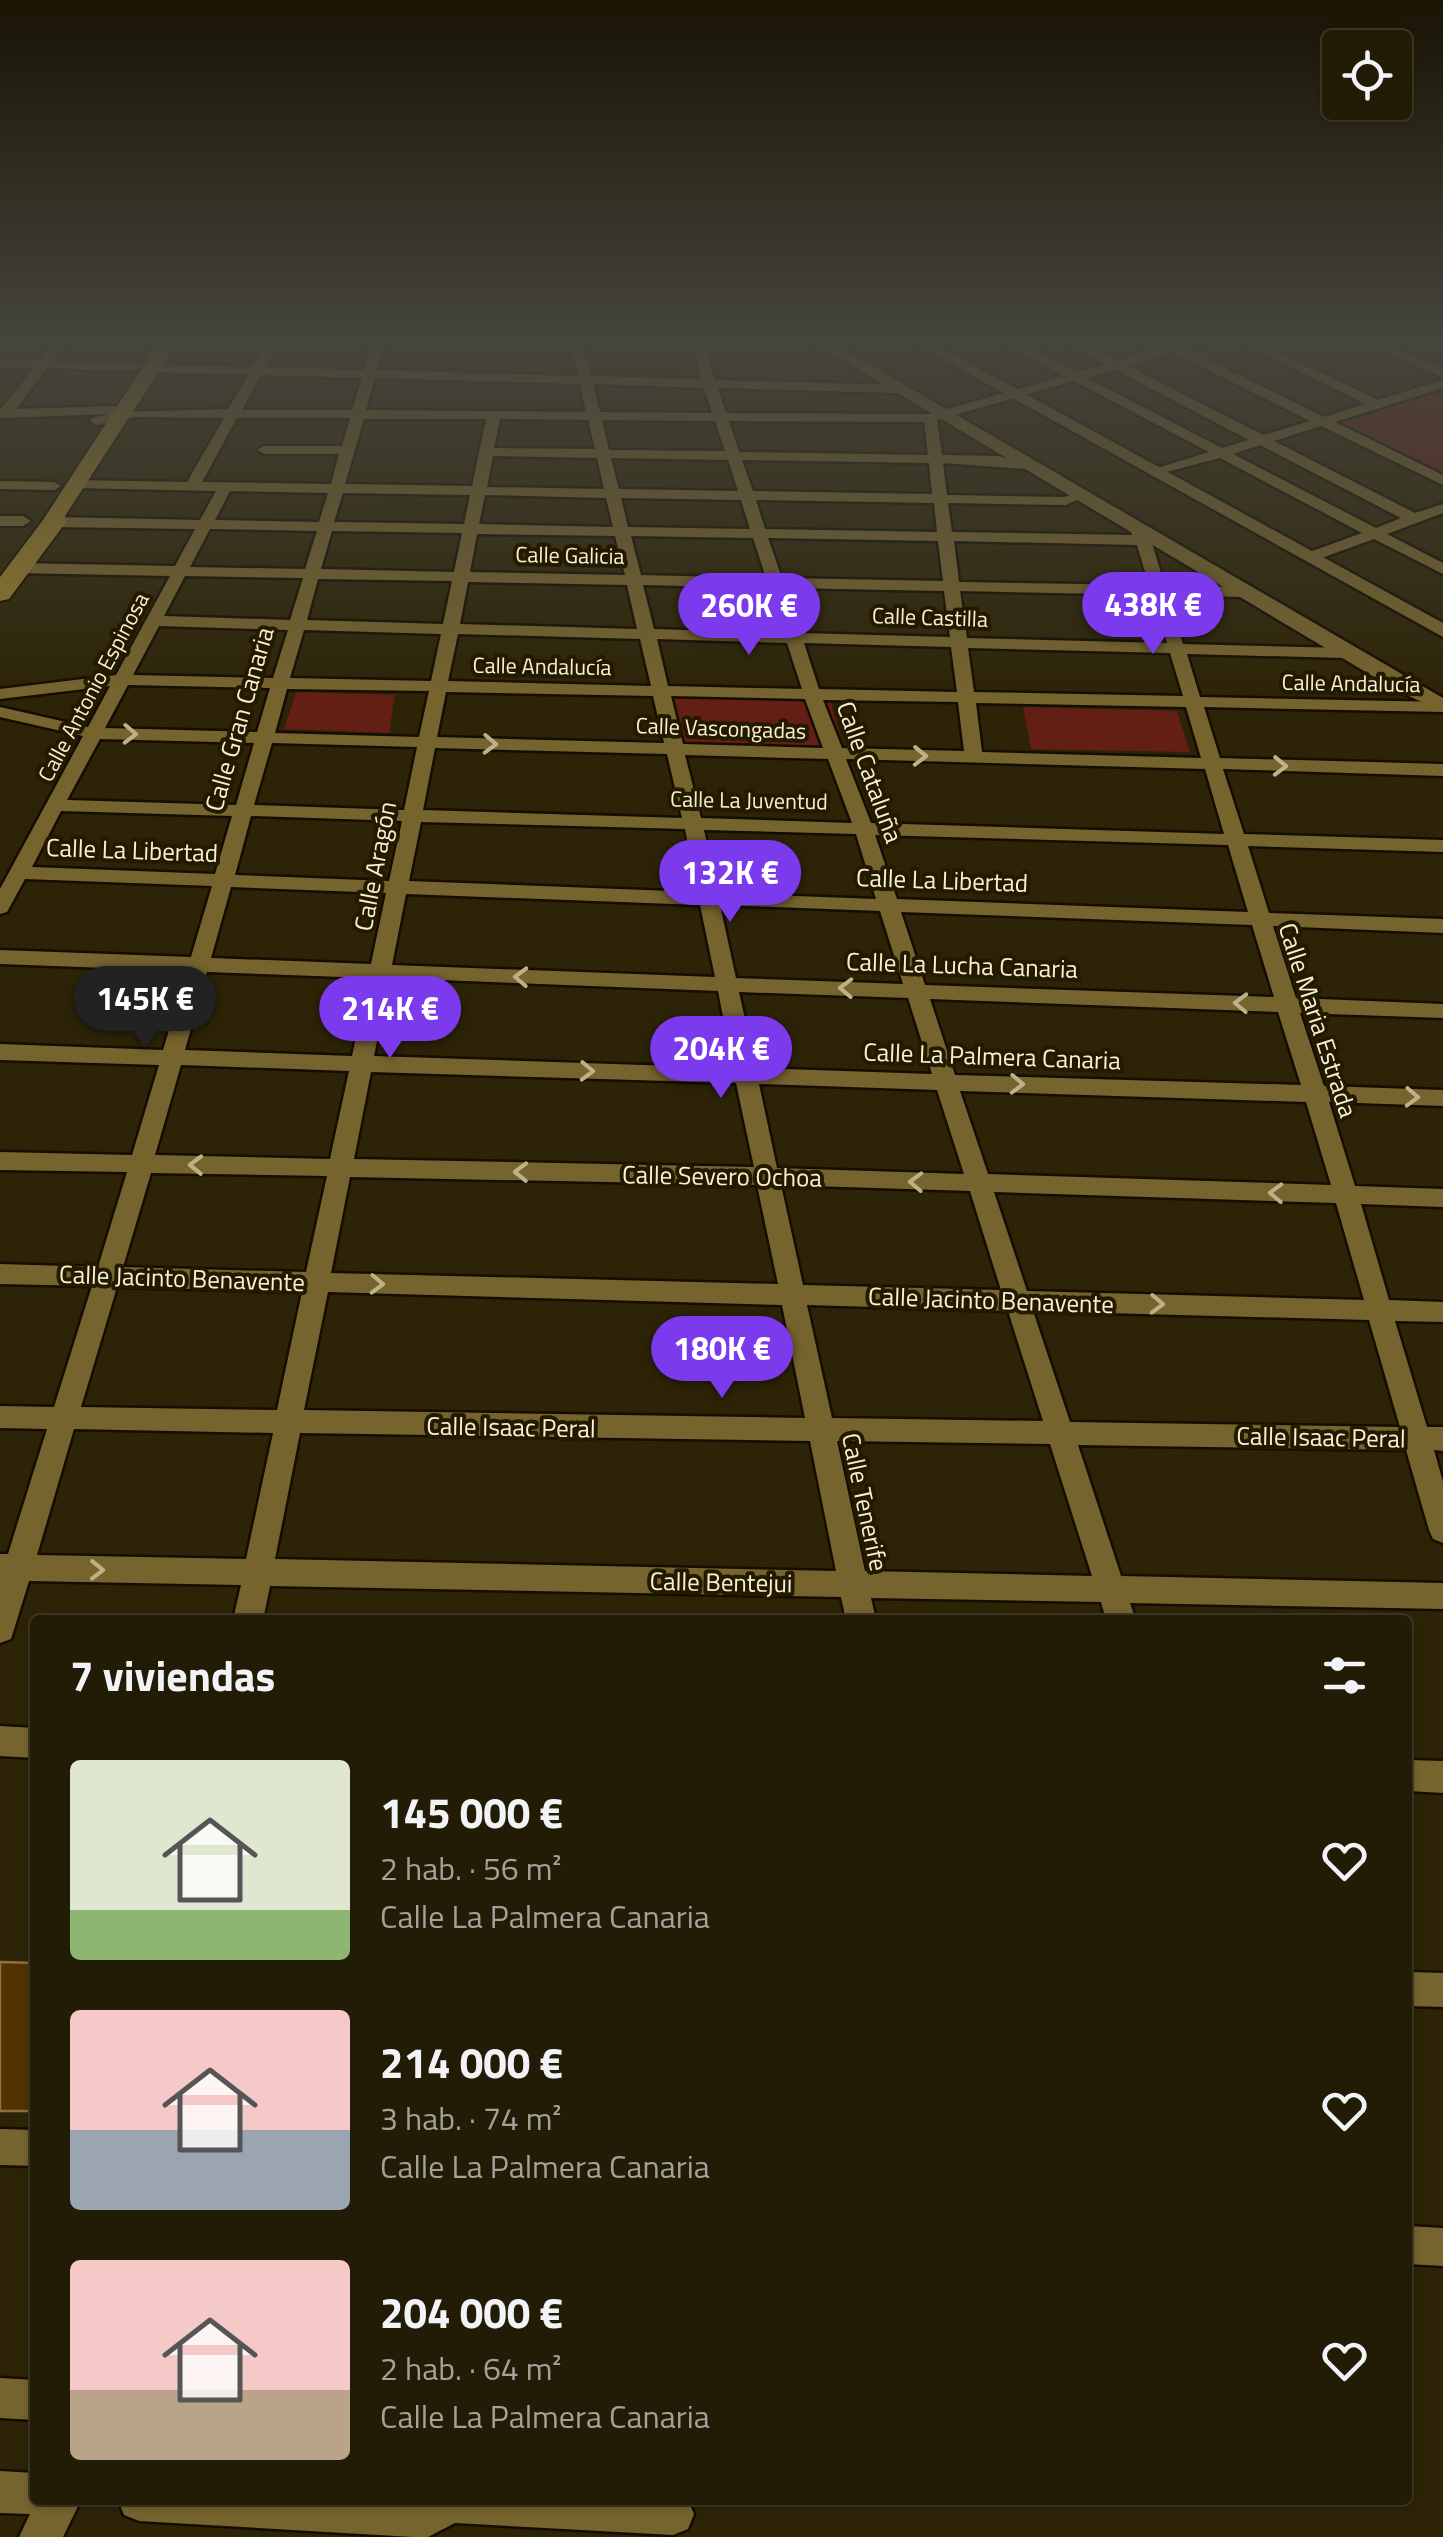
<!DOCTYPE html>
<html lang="es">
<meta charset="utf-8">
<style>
body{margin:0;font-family:"Titillium Web",sans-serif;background:#2e2813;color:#f1f3f6;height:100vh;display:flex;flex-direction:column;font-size:38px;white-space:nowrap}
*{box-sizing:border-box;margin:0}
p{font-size:32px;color:#a2a19a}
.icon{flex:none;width:55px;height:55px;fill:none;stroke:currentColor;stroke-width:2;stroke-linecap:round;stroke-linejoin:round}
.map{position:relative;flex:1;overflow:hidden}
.sheet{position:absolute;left:30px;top:1615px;width:1382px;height:890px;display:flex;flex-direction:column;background:#221b05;border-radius:10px;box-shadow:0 2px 8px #0004,0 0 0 2px #3f3927}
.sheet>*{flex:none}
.buttons{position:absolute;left:1322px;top:30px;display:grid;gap:20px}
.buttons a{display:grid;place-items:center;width:90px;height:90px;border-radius:10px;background:#221b05;box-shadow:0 2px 8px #0004,0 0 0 2px #3f3927;font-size:50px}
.price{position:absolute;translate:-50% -85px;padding:0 22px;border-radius:35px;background:#7c3aed;color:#fff;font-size:32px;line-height:65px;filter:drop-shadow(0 2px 5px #0008)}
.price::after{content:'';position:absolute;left:50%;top:60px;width:30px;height:22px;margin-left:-15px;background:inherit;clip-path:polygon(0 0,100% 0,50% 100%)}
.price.current{background:#222;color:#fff}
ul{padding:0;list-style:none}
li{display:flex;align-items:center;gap:30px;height:250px;padding:0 40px}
li span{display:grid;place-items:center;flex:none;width:280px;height:200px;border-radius:10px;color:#555}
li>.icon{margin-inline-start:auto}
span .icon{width:120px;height:120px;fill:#fffc;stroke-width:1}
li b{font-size:42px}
h2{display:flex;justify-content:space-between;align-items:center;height:120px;padding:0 40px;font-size:42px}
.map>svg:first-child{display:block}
.green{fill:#641f15}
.building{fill:#523200;stroke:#916d41;stroke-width:2.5}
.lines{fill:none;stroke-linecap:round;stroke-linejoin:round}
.minor-casing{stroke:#150d00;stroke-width:5}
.tertiary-casing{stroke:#150d00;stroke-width:5}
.primary-casing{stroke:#150d00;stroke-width:4}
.minor{fill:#76642f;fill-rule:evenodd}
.tertiary{fill:#76642f;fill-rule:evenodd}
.primary{fill:#967c2b;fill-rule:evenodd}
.oneway{stroke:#beb18a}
.labels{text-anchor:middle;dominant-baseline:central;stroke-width:8;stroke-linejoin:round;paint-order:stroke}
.far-street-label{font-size:22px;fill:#f9f0d4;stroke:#231a00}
.street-label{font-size:25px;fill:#f9f0d4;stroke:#231a00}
</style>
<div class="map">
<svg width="1443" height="2537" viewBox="0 0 1443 2537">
<rect width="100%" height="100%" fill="#2d2407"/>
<!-- green -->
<g class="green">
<path d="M 1443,391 L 1443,475 L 1334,423 Z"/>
<path d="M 296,692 L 395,695 L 389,733 L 284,729 Z"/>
<path d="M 669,698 L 830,700 L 843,748 L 680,744 Z"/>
<path d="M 1023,707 L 1177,711 L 1190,752 L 1031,749 Z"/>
</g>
<!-- building -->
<path class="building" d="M 0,1962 L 35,1963 L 35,2111 L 0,2111 Z"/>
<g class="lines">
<!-- minor casing -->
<g class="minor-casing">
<g id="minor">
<path d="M 54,342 L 67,342 L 53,361 L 135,363 L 142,367 L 135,371 L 47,368 L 16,409 L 115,406 L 121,412 L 228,409 L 248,375 L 151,372 L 144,368 L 151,364 L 252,367 L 266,342 L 279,342 L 265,367 L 364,370 L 372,342 L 385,342 L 377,370 L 578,376 L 570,342 L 582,342 L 591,376 L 702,379 L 690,342 L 703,342 L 715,380 L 898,385 L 905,389 L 898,393 L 718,388 L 726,413 L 929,414 L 1064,376 L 1003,342 L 1020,342 L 1077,372 L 1105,365 L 1065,342 L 1082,342 L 1118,361 L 1172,343 L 1205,342 L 1187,349 L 1324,417 L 1365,404 L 1241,342 L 1258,342 L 1378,400 L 1443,380 L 1443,388 L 1335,422 L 1443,475 L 1443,485 L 1321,426 L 1274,441 L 1415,513 L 1443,504 L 1443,513 L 1387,534 L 1443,563 L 1443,574 L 1374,539 L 1316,560 L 1304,560 L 1304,554 L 1362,533 L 1220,458 L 1151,476 L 1151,470 L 1209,452 L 1074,381 L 937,420 L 942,455 L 999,456 L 1033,465 L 1026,469 L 943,463 L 947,495 L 1064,497 L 1079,492 L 1086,496 L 1066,505 L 948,503 L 952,532 L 1132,535 L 1130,526 L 1140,526 L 1151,540 L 1165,586 L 1243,587 L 1251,592 L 1243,597 L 1168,595 L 1183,644 L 1346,648 L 1354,653 L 1346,658 L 1187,654 L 1200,697 L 1443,702 L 1443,712 L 1204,707 L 1220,758 L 1443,764 L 1443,776 L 1223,769 L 1244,834 L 1443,840 L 1443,852 L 1248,846 L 1269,913 L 1443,919 L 1443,933 L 1273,926 L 1296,998 L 1443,1004 L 1443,1018 L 1300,1013 L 1324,1086 L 1443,1090 L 1443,1106 L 1329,1102 L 1355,1186 L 1443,1189 L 1443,1207 L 1361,1204 L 1389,1300 L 1443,1302 L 1443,1322 L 1395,1321 L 1427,1427 L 1443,1427 L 1443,1451 L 1434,1450 L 1443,1482 L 1443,1543 L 1433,1539 L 1429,1530 L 1406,1450 L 1078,1445 L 1121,1576 L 1443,1583 L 1443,1609 L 1130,1603 L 1136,1620 L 1106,1620 L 1101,1602 L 871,1598 L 876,1620 L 846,1620 L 841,1597 L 270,1586 L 263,1620 L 233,1620 L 241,1585 L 29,1581 L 11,1639 L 0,1643 L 0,1554 L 8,1554 L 47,1429 L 0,1428 L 0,1406 L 54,1407 L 92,1286 L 0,1284 L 0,1264 L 98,1267 L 127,1172 L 0,1170 L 0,1152 L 132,1155 L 159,1065 L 0,1060 L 0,1044 L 163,1050 L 187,971 L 0,964 L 0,950 L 191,957 L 212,886 L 25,879 L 7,912 L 0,914 L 0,889 L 83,736 L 0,717 L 0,707 L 88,727 L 110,686 L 0,699 L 0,689 L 116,675 L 170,576 L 16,573 L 8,568 L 16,563 L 175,566 L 195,529 L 55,527 L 47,522 L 55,517 L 200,520 L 216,491 L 74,488 L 67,484 L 74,480 L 187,482 L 224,418 L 134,417 L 97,425 L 90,421 L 92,418 L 109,414 L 0,418 L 0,410 L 34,368 L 0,367 L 0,359 L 40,360 ZM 1174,353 L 1310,421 L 1263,435 L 1128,366 ZM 1115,370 L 1249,440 L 1222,448 L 1087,378 ZM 261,375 L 362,378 L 352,410 L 242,410 ZM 375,378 L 580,384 L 586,412 L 366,410 ZM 593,384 L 704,388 L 712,413 L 600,412 ZM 237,418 L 350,418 L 342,446 L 264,446 L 257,450 L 264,454 L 339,454 L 331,484 L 202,482 ZM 364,419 L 486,419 L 472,486 L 345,484 ZM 500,419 L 588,420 L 595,449 L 494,448 ZM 602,420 L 715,421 L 725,451 L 609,450 ZM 729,421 L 924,422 L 928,455 L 739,452 ZM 1260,445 L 1401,518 L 1376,528 L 1233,454 ZM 493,456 L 597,458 L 604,489 L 487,487 ZM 611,458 L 728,460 L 738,491 L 619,489 ZM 742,460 L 929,463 L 932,494 L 753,491 ZM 230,491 L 328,493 L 319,522 L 215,520 ZM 343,493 L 470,495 L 464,524 L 334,522 ZM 485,495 L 606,498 L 613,527 L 479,524 ZM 621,498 L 741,500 L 750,529 L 628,527 ZM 756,500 L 934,503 L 937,532 L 765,529 ZM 210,529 L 317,531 L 305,569 L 190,567 ZM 332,531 L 462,533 L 454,572 L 321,569 ZM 477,534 L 615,536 L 625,575 L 470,572 ZM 631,536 L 753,538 L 766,578 L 641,575 ZM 768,538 L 938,541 L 943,581 L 782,578 ZM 954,541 L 1137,545 L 1149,585 L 959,582 ZM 185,576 L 303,578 L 290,620 L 164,616 ZM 318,579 L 452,581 L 443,624 L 307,620 ZM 468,582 L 627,585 L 637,629 L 460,624 ZM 643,585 L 769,588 L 784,633 L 654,629 ZM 785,588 L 944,591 L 950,637 L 800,633 ZM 960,591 L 1152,595 L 1167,643 L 967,638 ZM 159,626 L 288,630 L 273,678 L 133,675 ZM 304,630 L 441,634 L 431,681 L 290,678 ZM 458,634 L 640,639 L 651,686 L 448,681 ZM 657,639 L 787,643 L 802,689 L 668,686 ZM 804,643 L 951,647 L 957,692 L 819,689 ZM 968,648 L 1170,653 L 1183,696 L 974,692 ZM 128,685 L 270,688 L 257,732 L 105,728 ZM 287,689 L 429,691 L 419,737 L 275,733 ZM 446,692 L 653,696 L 664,743 L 437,737 ZM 671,696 L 805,699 L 823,748 L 683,744 ZM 823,700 L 958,702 L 964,751 L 842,748 ZM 976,703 L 1186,707 L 1201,758 L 982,752 ZM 100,739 L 254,743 L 236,805 L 67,800 ZM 272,743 L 417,747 L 404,810 L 254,805 ZM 435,748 L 667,754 L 682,818 L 423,810 ZM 685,755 L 828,759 L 852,823 L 701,818 ZM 846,759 L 1205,769 L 1224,834 L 871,823 ZM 61,811 L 232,816 L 215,874 L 32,867 ZM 251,816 L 402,821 L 389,881 L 235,875 ZM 421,822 L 685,829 L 697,892 L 409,881 ZM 704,830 L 856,834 L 876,899 L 718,893 ZM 875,835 L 1228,845 L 1248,912 L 897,899 ZM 231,887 L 386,893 L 371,964 L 211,958 ZM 406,894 L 700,905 L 715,977 L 392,965 ZM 720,905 L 880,911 L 903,984 L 736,978 ZM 901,912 L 1252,925 L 1274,997 L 925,985 ZM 207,972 L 369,978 L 352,1056 L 185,1050 ZM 390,978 L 718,991 L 733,1068 L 374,1056 ZM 739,992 L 908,998 L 932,1074 L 756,1068 ZM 930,999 L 1278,1012 L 1301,1085 L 955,1075 ZM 181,1065 L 349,1071 L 330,1159 L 155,1155 ZM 371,1072 L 736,1083 L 754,1167 L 354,1159 ZM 759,1084 L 937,1090 L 964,1174 L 777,1168 ZM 960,1091 L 1306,1102 L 1331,1185 L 988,1174 ZM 151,1173 L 327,1176 L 306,1272 L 123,1267 ZM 350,1177 L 757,1185 L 778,1284 L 331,1273 ZM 781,1185 L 970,1191 L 1001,1290 L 803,1285 ZM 994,1192 L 1336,1203 L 1364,1300 L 1027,1291 ZM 117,1287 L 302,1292 L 277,1410 L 81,1407 ZM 328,1292 L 782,1305 L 805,1418 L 304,1410 ZM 807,1305 L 1008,1311 L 1043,1421 L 832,1418 ZM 1033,1311 L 1369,1320 L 1400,1427 L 1070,1422 ZM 74,1429 L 273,1433 L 246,1559 L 37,1555 ZM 300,1433 L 810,1441 L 836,1571 L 275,1559 ZM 837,1441 L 1050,1444 L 1092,1576 L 865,1571 Z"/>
<path d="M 1365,342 L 1383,342 L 1443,369 L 1443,378 Z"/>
<path d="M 1421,342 L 1443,344 L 1443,353 L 1422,345 Z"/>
<path d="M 0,481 L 54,482 L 61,486 L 54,490 L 0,489 Z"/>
<path d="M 0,516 L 23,516 L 31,521 L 23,526 L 0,526 Z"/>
<path d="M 0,1726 L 35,1728 L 35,1758 L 0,1756 Z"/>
<path d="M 1408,1760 L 1443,1761 L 1443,1793 L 1408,1791 Z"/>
<path d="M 1408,1972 L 1443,1973 L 1443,2007 L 1408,2006 Z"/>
<path d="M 0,2129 L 35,2130 L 35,2166 L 0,2165 Z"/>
<path d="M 1408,2226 L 1443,2228 L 1443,2266 L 1408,2264 Z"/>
<path d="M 0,2378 L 35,2380 L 35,2420 L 0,2418 Z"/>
<path d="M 0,2471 L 35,2473 L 35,2500 L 81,2500 L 63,2537 L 19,2537 L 30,2514 L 0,2513 Z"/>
<path d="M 118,2500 L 688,2500 L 694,2514 L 688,2529 L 673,2535 L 455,2523 L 428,2537 L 413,2537 L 139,2521 L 124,2515 Z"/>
</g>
</g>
<!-- tertiary casing -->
<g class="tertiary-casing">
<g id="tertiary">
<path d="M 812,342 L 831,342 L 1443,698 L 1443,712 L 1396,690 Z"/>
<path d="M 912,342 L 931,342 L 1443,623 L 1443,637 Z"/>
</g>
</g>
<!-- primary casing -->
<g class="primary-casing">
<path id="primary" d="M 159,342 L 178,342 L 65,516 L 66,522 L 9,599 L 0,601 L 0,577 L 43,520 Z"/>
</g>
<!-- minor -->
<use href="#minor" class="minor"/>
<!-- tertiary -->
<use href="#tertiary" class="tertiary"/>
<!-- primary -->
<use href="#primary" class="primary"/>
</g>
<!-- one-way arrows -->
<defs><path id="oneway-chevron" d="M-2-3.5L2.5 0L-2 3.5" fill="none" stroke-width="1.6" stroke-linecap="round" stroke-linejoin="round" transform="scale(2.5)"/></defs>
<g class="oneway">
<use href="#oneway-chevron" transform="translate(130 734) rotate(2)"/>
<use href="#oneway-chevron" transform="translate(490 744) rotate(2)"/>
<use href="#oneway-chevron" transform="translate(920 756) rotate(1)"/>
<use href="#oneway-chevron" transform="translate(1280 766) rotate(1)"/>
<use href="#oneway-chevron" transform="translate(521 977) rotate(-178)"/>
<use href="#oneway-chevron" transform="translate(846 988) rotate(-178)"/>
<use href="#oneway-chevron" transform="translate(1241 1003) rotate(-178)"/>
<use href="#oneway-chevron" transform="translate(587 1071) rotate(2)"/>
<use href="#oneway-chevron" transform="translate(1017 1084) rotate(2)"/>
<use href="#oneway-chevron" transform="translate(1412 1097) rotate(2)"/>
<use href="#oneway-chevron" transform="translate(196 1165) rotate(-179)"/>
<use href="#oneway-chevron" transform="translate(521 1172) rotate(-179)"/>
<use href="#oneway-chevron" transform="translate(916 1182) rotate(-178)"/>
<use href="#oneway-chevron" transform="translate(1276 1193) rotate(-178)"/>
<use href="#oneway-chevron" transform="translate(377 1284) rotate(2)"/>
<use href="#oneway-chevron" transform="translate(1157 1304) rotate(2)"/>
<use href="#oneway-chevron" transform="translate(97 1570) rotate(1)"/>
</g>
<!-- sky -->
<linearGradient id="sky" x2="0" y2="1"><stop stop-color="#191404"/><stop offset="0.49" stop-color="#46453c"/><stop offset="1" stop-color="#46453c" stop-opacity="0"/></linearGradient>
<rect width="1443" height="698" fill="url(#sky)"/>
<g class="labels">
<!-- far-street labels -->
<g class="far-street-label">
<text transform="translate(570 555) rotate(1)">Calle Galicia</text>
<text transform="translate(930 617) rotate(2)">Calle Castilla</text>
<text transform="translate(542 666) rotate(1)">Calle Andalucía</text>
<text transform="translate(1351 683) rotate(1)">Calle Andalucía</text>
<text transform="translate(93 687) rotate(-62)">Calle Antonio Espinosa</text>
<text transform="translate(721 728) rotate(2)">Calle Vascongadas</text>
<text transform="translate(749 800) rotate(1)">Calle La Juventud</text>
</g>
<!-- street labels -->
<g class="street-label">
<text transform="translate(239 719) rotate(-74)">Calle Gran Canaria</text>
<text transform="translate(870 772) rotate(70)">Calle Cataluña</text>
<text transform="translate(132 850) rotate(2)">Calle La Libertad</text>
<text transform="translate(375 866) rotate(-79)">Calle Aragón</text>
<text transform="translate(942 880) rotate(2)">Calle La Libertad</text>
<text transform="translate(962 965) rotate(2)">Calle La Lucha Canaria</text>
<text transform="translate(1318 1020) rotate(72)">Calle Maria Estrada</text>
<text transform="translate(992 1056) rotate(2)">Calle La Palmera Canaria</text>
<text transform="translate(722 1176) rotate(1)">Calle Severo Ochoa</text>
<text transform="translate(182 1278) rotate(2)">Calle Jacinto Benavente</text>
<text transform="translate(991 1300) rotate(2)">Calle Jacinto Benavente</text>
<text transform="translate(511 1427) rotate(1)">Calle Isaac Peral</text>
<text transform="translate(1321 1437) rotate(1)">Calle Isaac Peral</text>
<text transform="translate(865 1502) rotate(78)">Calle Tenerife</text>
<text transform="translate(721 1582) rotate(1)">Calle Bentejui</text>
</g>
</g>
</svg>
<div class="buttons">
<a><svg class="icon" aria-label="locate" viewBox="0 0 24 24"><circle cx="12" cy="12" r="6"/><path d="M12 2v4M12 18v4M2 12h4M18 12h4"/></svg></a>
</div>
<b class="price" style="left:1153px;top:657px">438K €</b>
<b class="price" style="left:749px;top:658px">260K €</b>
<b class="price" style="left:730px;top:925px">132K €</b>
<b class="price current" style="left:145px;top:1051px">145K €</b>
<b class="price" style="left:390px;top:1061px">214K €</b>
<b class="price" style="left:721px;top:1101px">204K €</b>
<b class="price" style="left:722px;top:1401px">180K €</b>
<section class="sheet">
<h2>7 viviendas<svg class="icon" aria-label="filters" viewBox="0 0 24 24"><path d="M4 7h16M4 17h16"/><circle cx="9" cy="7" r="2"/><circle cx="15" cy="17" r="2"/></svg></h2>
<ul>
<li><span style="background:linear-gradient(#dfe7d0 75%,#8fb573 0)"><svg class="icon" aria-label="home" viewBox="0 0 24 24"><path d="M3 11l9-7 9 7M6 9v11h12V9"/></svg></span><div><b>145 000 €</b><p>2 hab. · 56 m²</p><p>Calle La Palmera Canaria</p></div><svg class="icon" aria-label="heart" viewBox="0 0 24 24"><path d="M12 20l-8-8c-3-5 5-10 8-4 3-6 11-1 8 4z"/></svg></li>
<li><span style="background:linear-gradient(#f6c9c9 60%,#9aa5b1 0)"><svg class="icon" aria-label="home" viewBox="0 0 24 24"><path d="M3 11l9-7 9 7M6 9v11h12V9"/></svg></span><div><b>214 000 €</b><p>3 hab. · 74 m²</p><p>Calle La Palmera Canaria</p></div><svg class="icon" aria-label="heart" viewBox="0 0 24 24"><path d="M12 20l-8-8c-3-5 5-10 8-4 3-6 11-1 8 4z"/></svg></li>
<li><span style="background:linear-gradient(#f6c9c9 65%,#b9a48a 0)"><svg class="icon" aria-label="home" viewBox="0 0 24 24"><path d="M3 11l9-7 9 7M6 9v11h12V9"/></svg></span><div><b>204 000 €</b><p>2 hab. · 64 m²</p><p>Calle La Palmera Canaria</p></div><svg class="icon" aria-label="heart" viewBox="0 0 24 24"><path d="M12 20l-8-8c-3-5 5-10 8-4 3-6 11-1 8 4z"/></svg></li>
</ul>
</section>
</div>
